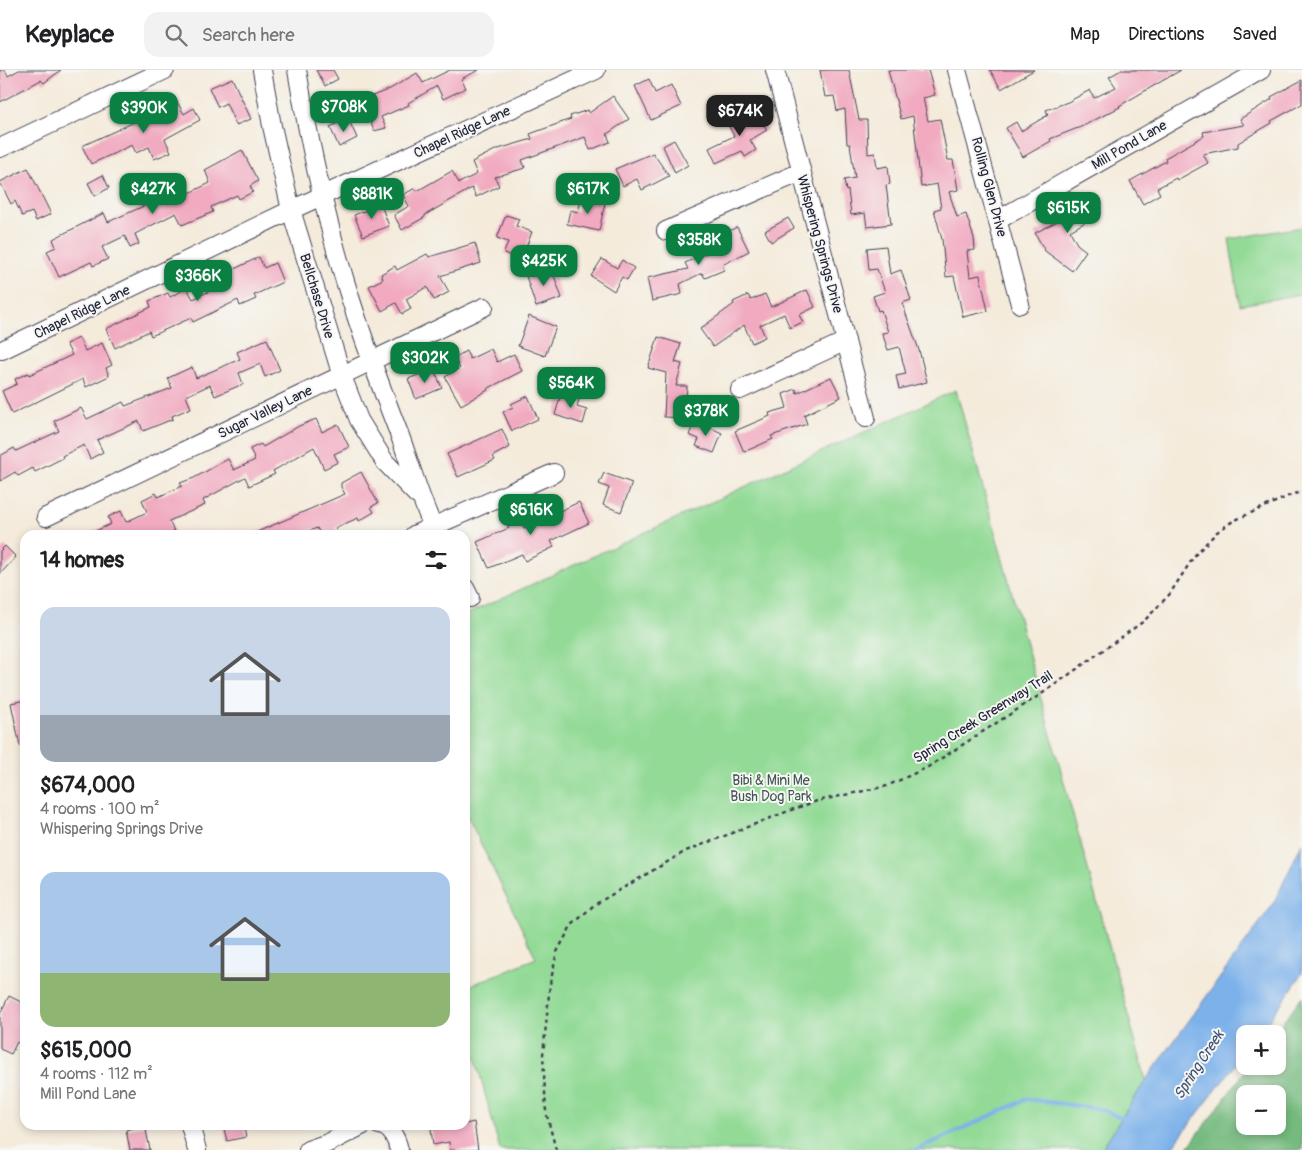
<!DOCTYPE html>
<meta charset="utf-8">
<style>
body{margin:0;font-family:Pangolin,sans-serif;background:#f2f2f2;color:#202124;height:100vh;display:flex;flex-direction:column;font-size:19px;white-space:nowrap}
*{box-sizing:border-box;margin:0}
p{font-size:16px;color:#757577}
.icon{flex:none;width:28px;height:28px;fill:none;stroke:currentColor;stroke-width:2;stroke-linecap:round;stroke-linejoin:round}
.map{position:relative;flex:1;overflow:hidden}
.drawer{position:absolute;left:20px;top:460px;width:450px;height:600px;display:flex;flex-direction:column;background:#fff;border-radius:15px;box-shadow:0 2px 8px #0003}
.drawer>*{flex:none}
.buttons{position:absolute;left:1236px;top:955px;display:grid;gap:10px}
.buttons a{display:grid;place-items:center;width:50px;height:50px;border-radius:10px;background:#fff;box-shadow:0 2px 8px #0003;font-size:25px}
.price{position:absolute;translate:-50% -42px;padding:0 11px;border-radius:10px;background:#0b8043;color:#fff;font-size:16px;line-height:32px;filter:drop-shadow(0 1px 2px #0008)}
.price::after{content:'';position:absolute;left:50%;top:30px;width:15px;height:11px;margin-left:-8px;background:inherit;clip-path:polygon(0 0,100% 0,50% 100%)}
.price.on{background:#222;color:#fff}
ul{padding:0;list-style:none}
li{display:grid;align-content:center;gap:10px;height:265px;padding:0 20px}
li span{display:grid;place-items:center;height:155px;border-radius:15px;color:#555}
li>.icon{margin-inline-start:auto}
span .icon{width:90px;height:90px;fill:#fffc;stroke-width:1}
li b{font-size:21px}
h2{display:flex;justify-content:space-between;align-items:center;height:60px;padding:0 20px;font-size:21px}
header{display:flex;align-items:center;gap:30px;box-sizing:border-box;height:70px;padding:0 25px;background:#fff;border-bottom:1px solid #e0e0e0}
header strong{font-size:24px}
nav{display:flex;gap:28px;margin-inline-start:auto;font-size:18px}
.search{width:350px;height:45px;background:#f2f2f2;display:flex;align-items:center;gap:12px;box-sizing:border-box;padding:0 18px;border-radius:15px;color:#757577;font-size:19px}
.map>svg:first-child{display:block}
.green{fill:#92da95;stroke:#5a7e68}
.forest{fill:#75ba7e;stroke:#4c6e5c;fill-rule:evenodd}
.water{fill:#7bb1ea;stroke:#4e6a92}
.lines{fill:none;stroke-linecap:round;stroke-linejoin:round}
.stream{stroke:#7bb1ea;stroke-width:4}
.building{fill:#f1aac0}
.minor-casing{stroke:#424053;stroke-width:20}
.path{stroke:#424053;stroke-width:2.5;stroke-dasharray:4 4;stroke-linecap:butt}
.minor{stroke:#fff;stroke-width:18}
.labels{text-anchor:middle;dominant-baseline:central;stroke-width:4;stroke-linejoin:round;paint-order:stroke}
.street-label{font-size:14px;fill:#22223b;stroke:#f6f6f2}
.park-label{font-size:14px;fill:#445956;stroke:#f6f6f2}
.water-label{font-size:15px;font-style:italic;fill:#415478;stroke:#f6f6f2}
</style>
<header>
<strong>Keyplace</strong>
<div class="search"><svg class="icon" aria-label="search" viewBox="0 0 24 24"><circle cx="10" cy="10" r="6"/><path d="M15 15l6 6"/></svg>Search here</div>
<nav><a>Map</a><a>Directions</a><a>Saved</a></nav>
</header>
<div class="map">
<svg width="1302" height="1080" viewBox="0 0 1302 1080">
<rect width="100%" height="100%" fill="#f6f6f2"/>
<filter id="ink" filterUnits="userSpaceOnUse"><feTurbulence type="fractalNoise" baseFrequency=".02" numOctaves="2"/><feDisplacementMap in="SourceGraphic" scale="10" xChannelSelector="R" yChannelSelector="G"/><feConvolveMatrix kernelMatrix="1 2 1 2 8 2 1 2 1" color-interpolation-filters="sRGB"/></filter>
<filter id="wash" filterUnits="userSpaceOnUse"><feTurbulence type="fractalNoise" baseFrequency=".0096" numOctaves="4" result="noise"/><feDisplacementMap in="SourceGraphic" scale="20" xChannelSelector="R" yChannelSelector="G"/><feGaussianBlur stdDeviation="1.12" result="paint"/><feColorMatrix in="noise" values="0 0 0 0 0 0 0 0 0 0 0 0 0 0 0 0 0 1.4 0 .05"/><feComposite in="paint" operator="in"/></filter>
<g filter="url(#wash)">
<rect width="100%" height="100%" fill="#f4ebdb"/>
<!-- green -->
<g class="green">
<path d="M 1302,157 L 1302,224 L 1240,235 L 1229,169 Z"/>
<path d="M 956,320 L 1146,1010 L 1101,1080 L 500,1080 L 465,949 L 465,918 L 536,888 L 465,741 L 465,545 Z"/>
</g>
<!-- forest -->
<path class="forest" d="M 1302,926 L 1302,1080 L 1186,1080 L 1249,996 L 1278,996 L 1278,964 L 1274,964 ZM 1245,1024 L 1278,1024 L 1278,1056 L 1245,1056 Z"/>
<!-- water -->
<path class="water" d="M 1302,773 L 1302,903 L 1289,923 L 1259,964 L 1245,964 L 1245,982 L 1170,1080 L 1101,1080 L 1146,1010 L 1274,833 Z"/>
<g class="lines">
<!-- stream -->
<path class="stream" d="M 916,1080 L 1027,1029 L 1100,1039 L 1125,1049"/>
</g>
<g id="blocks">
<!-- building -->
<g class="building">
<path d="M 0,0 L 5,0 L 8,6 L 19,0 L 61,0 L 44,13 L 41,10 L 0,32 Z"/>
<path d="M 316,0 L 333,0 L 338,9 L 325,16 Z"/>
<path d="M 450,0 L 479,0 L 461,9 L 466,18 L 443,29 L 437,16 L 408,33 L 409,35 L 381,47 L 386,58 L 374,61 L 362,30 L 390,19 L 417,3 L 423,13 Z"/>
<path d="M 820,0 L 849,0 L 859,50 L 867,50 L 868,84 L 875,83 L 877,98 L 888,96 L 890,114 L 886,115 L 891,154 L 867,157 L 865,143 L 851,145 L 848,120 L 846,121 L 844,110 L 855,108 L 850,74 L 847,74 L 845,39 L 837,41 L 834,26 L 825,27 Z"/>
<path d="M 888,0 L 928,0 L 935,25 L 923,28 L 928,51 L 940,49 L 948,90 L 953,90 L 958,120 L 949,122 L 957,147 L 966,144 L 974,168 L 975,180 L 967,181 L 970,207 L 980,205 L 988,241 L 963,247 L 954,206 L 946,207 L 942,169 L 934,140 L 941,138 L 937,114 L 921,117 L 913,46 L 901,49 Z"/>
<path d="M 990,0 L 1034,0 L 1001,19 Z"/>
<path d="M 1121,0 L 1181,0 L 1119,36 L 1120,37 L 1083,56 L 1050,69 L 1051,71 L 1023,87 L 1006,58 L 1016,52 L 1021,61 L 1048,45 L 1046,40 L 1068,32 L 1090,20 L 1094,28 L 1116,17 L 1109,7 Z"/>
<path d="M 232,8 L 251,49 L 236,55 L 226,33 L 218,37 L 209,18 Z"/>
<path d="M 649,9 L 655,23 L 671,15 L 681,36 L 651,50 L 635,16 Z"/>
<path d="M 1302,10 L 1302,34 L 1271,51 L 1272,53 L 1238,73 L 1238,77 L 1203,84 L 1208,93 L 1177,110 L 1176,108 L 1157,118 L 1160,124 L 1143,134 L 1130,111 L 1166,91 L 1165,88 L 1204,66 L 1203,62 L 1244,55 L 1240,49 L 1272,29 L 1271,27 Z"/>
<path d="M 613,26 L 629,49 L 607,64 L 610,72 L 590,80 L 585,67 L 522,90 L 525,98 L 495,107 L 499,116 L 476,127 L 472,118 L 425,145 L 425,147 L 402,160 L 394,145 L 409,136 L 403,125 L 415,118 L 417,121 L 452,101 L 459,113 L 477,104 L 472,92 L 495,80 L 532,69 L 530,64 L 571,49 L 570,46 L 588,40 L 589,43 Z"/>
<path d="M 176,30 L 184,44 L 194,38 L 200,50 L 165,69 L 171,82 L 154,89 L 149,77 L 136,83 L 132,75 L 91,94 L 82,76 L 163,39 L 162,38 Z"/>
<path d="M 755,38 L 767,60 L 750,70 L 756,80 L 745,87 L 742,81 L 716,93 L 709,78 L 734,66 L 727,53 Z"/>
<path d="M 348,48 L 357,68 L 339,77 L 330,57 Z"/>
<path d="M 674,70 L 688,95 L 675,103 L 663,76 Z"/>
<path d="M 242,80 L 258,111 L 250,116 L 253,122 L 239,129 L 237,125 L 211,137 L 213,142 L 182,155 L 176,143 L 135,164 L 139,174 L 130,178 L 125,166 L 102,177 L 108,189 L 93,196 L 91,192 L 59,207 L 47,181 L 56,177 L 53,169 L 104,143 L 108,152 L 153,132 L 150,126 L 166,119 L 163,113 L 176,107 L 185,125 L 210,113 L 205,100 Z"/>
<path d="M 653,83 L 669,106 L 642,120 L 637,109 L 623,116 L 615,99 Z"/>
<path d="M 28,98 L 51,144 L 36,151 L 32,142 L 22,146 L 15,131 L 11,134 L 0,112 Z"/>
<path d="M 103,105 L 109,118 L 95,126 L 88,113 Z"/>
<path d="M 582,127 L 605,133 L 599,161 L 567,154 L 570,140 L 578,142 Z"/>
<path d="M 1091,127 L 1101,143 L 1070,161 L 1077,174 L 1086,181 L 1072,201 L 1045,181 L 1035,163 L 1069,145 L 1066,141 Z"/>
<path d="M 381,135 L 389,156 L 363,166 L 354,145 Z"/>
<path d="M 506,145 L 519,149 L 516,156 L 532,162 L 521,190 L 504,183 L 508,172 L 497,168 Z"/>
<path d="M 788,148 L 794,158 L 771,172 L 765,161 Z"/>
<path d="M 737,157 L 749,181 L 722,195 L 724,200 L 705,208 L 702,203 L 680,214 L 682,224 L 652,231 L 647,208 L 688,199 L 685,193 L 722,176 L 718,167 Z"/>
<path d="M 475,173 L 481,193 L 440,206 L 449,222 L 434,230 L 427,217 L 406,229 L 411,239 L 402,244 L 396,233 L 382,241 L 369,216 L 383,209 L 381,204 L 395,196 L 397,200 L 427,184 L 429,187 Z"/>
<path d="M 886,176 L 890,204 L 901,200 L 911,230 L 902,233 L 919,280 L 927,312 L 899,319 L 896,306 L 906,304 L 899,277 L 888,280 L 882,263 L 888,262 L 881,240 L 878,241 L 873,226 L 885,222 L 877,199 L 869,200 L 867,178 Z"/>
<path d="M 259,187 L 264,198 L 275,193 L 283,212 L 254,225 L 256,229 L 240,236 L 238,230 L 193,252 L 191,248 L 151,266 L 149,261 L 115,278 L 106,259 L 151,237 L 149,231 L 168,223 L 170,227 L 187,218 L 193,229 L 216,218 L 212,210 Z"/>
<path d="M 602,189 L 617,198 L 622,190 L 634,198 L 627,210 L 622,207 L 614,221 L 591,206 Z"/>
<path d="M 551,197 L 562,228 L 536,237 L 526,206 Z"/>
<path d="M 807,220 L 815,237 L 799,245 L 803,252 L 790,258 L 784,244 L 760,255 L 765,267 L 752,273 L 744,255 L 713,277 L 700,259 L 734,234 L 733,232 L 748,225 L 751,230 L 765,224 L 771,237 Z"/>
<path d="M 529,246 L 556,257 L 545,286 L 518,276 Z"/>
<path d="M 658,267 L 681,274 L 675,292 L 682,294 L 676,316 L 687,316 L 685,348 L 664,347 L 666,303 L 648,298 Z"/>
<path d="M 79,268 L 85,281 L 102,273 L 112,295 L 106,298 L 109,306 L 86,317 L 83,309 L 12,344 L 2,321 L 17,314 L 15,309 L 28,303 L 29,305 L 72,285 L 66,274 Z"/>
<path d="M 267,269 L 280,300 L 265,307 L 260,294 L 239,303 L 243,314 L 215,326 L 210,315 L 186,326 L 191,338 L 172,346 L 173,349 L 143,361 L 139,351 L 97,370 L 103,382 L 90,389 L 84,375 L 62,386 L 63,388 L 35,402 L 33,398 L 18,406 L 15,402 L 0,411 L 0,386 L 14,378 L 16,381 L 59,361 L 54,351 L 81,338 L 87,349 L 123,332 L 125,336 L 172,318 L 168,308 L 192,297 L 196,308 L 240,289 L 237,282 Z"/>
<path d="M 491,279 L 497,292 L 514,284 L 522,301 L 487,319 L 488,320 L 461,335 L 445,307 L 460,298 L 454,288 L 466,281 L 470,289 Z"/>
<path d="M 434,299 L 442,318 L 416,329 L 408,309 Z"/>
<path d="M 831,307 L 841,327 L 804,345 L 807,354 L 771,366 L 773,369 L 744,382 L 735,361 L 770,346 L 769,343 L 787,338 L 783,324 L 796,319 L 797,323 Z"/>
<path d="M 561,324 L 579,329 L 577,337 L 587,340 L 583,354 L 555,345 Z"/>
<path d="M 528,326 L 538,349 L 512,361 L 503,342 L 513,337 L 511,334 Z"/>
<path d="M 316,349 L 322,362 L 338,354 L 349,377 L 334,384 L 338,392 L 324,399 L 314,377 L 273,401 L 275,404 L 249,416 L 245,407 L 203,430 L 205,435 L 169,451 L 176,465 L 86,465 L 111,454 L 108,447 L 121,441 L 126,452 L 147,442 L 142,430 L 156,423 L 158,427 L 182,416 L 180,413 L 194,408 L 228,389 L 234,400 L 255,390 L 250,379 L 261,374 L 263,377 L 299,356 Z"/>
<path d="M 695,351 L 722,363 L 714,383 L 696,376 L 699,369 L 689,365 Z"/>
<path d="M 502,359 L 510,377 L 493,386 L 495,390 L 458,407 L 447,384 Z"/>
<path d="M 361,402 L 378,433 L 371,437 L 374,442 L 359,451 L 358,448 L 335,458 L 337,462 L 331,465 L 321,465 L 317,458 L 299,465 L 250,465 L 345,424 L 341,417 L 341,413 Z"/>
<path d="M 604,403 L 632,413 L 621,442 L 603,435 L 609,418 L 599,414 Z"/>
<path d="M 579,432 L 589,453 L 551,471 L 554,477 L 525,491 L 522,484 L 489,498 L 477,472 L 509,458 L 507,452 L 519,446 L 524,458 Z"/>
<path d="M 5,476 L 16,487 L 0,504 L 0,481 Z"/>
<path d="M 25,630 L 25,676 L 20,676 L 11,633 Z"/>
<path d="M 9,926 L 25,934 L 25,976 L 17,972 L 11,984 L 0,979 L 0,944 Z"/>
<path d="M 474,1052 L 478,1080 L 450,1080 L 449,1072 L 433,1075 L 431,1059 L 465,1055 L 465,1054 Z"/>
<path d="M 145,1055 L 150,1080 L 130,1080 L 126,1060 Z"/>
<path d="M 223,1055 L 243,1055 L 246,1067 L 227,1071 Z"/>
</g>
</g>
</g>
<g filter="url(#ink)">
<use href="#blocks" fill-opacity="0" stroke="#424053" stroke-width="1"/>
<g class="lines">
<!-- minor casing -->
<g class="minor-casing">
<g id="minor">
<path d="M 262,0 L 272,56 L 291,140 L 342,306 L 359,350 L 385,392 L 417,425"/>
<path d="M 297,0 C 309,71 324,142 345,211 C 361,264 380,315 400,366 C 412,399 421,433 437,465"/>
<path d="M 775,0 L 866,348"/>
<path d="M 957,0 L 1020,234"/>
<path d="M 0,78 L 165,0"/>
<path d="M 998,150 L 1261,0"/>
<path d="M 666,161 L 801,102"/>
<path d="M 2,280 L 291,140 L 596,0"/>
<path d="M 740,320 L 846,271"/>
<path d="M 46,447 L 484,237"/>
<path d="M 414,465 L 554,403"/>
<path d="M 465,518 L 470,528"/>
<path d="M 190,1055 L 197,1080"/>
<path d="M 379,1055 C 391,1056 397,1070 399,1080"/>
<path d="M 308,1080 L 328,1073 L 363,1055"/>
</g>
</g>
<!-- path -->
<path class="path" d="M 556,1080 L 546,1042 L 543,985 L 550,914 L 557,882 L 571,856 L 594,835 L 686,781 L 791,740 L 817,731 L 887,716 L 928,697 L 1046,621 L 1144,551 L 1169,525 L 1195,485 L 1217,462 L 1233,451 L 1291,425 L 1302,422"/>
<!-- minor -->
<use href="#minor" class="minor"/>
</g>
</g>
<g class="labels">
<!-- street labels -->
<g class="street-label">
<text transform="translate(462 62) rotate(-25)">Chapel Ridge Lane</text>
<text transform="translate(1129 75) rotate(-30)">Mill Pond Lane</text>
<text transform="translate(989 117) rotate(75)">Rolling Glen Drive</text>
<text transform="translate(820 174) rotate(75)">Whispering Springs Drive</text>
<text transform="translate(317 226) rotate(73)">Bellchase Drive</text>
<text transform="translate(82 242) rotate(-26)">Chapel Ridge Lane</text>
<text transform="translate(265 342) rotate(-26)">Sugar Valley Lane</text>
<text transform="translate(983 647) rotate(-32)">Spring Creek Greenway Trail</text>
</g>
<!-- park labels -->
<g class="park-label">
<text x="771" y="710">Bibi &amp; Mini Me<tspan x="771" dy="16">Bush Dog Park</tspan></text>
</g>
<!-- water labels -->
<g class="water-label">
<text transform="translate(1199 995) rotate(-57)">Spring Creek</text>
</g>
</g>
</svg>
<div class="buttons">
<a>+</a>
<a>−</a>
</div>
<b class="price" style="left:344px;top:63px">$708K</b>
<b class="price" style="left:144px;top:64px">$390K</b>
<b class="price on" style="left:740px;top:67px">$674K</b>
<b class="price" style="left:153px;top:145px">$427K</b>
<b class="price" style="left:588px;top:145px">$617K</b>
<b class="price" style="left:372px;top:150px">$881K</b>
<b class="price" style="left:1068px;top:164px">$615K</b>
<b class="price" style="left:699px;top:196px">$358K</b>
<b class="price" style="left:544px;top:217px">$425K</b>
<b class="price" style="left:198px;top:232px">$366K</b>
<b class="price" style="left:425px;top:314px">$302K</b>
<b class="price" style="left:571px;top:339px">$564K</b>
<b class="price" style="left:706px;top:367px">$378K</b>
<b class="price" style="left:531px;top:466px">$616K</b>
<section class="drawer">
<h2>14 homes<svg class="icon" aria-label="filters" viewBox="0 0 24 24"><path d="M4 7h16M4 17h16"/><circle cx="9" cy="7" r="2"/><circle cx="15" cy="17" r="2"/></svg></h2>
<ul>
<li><span style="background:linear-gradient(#c9d6e8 70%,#9aa5b1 0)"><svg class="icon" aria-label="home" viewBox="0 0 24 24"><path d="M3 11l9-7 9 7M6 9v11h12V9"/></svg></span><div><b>$674,000</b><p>4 rooms · 100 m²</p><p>Whispering Springs Drive</p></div></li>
<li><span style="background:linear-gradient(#a9c7e8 65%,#8fb573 0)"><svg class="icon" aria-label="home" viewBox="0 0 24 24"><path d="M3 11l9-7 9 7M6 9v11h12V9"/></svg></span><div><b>$615,000</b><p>4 rooms · 112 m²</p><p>Mill Pond Lane</p></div></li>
</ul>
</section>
</div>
